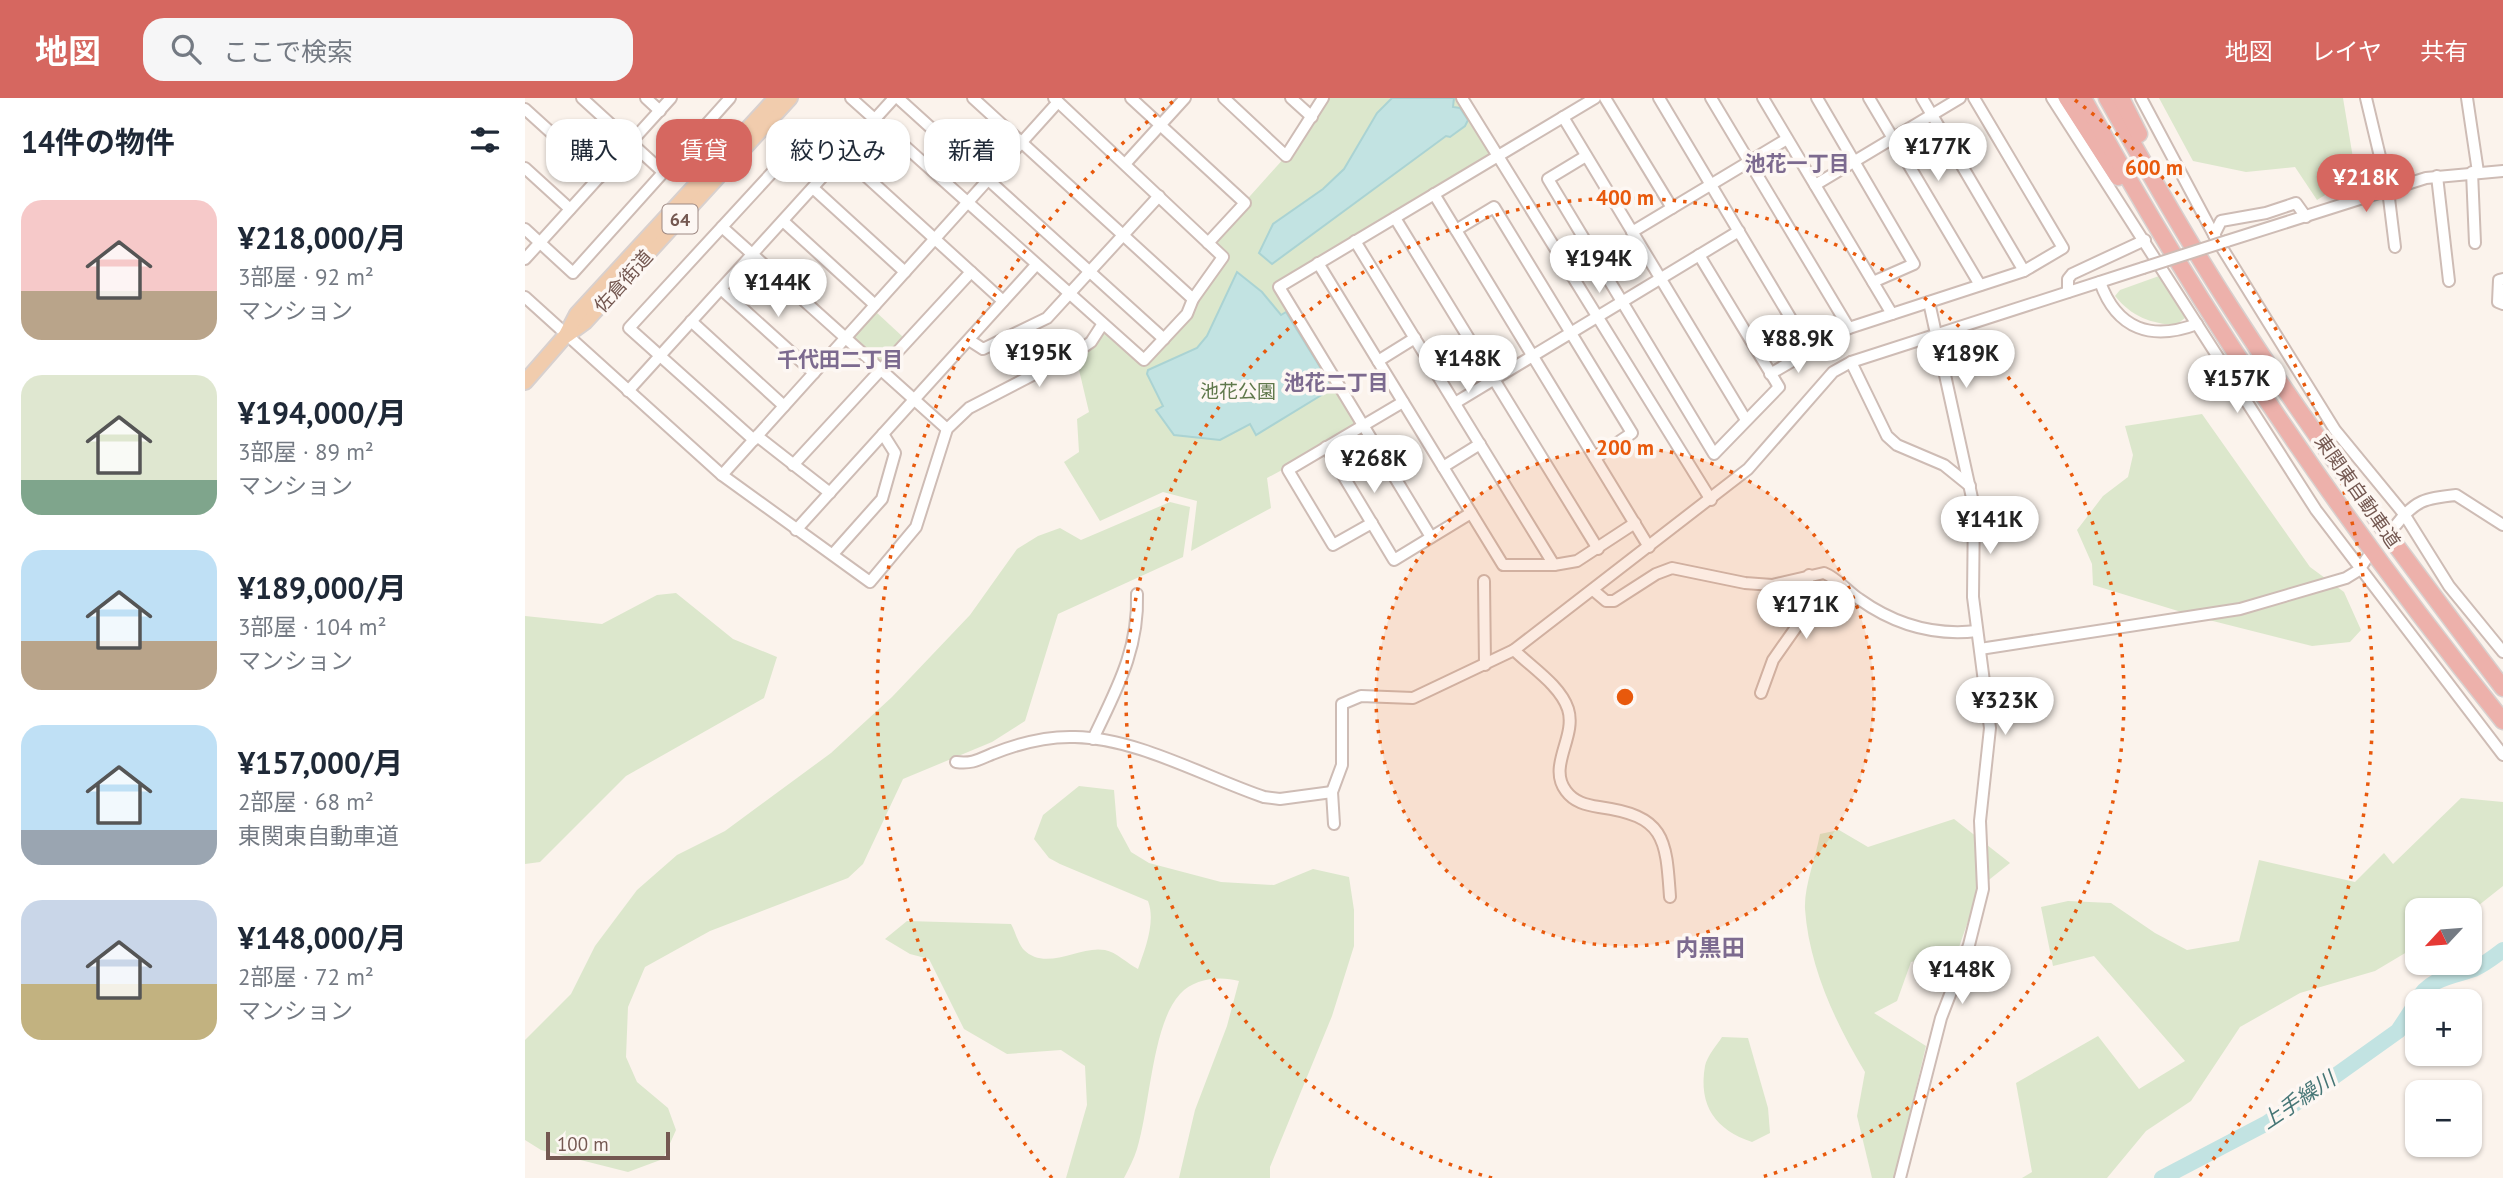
<!DOCTYPE html>
<html lang="ja">
<meta charset="utf-8">
<style>
body{margin:0;font-family:"PT Sans","Noto Sans JP",sans-serif;background:#f6f6f7;color:#1f2937;height:100vh;display:flex;flex-direction:column;font-size:26px;white-space:nowrap}
*{box-sizing:border-box;margin:0}
p{font-size:23px;color:#747a83}
.icon{flex:none;width:38px;height:38px;fill:none;stroke:currentColor;stroke-width:2;stroke-linecap:round;stroke-linejoin:round}
.map{position:relative;flex:1;overflow:hidden}
.panel{display:flex;flex-direction:column;background:#fff;width:525px}
.panel>*{flex:none}
.banner{position:absolute;left:21px;top:21px;width:665px;height:63px;display:flex;gap:14px}
.needle{width:46px;rotate:244deg}
.buttons{position:absolute;left:1880px;top:800px;display:grid;gap:14px}
.buttons a{display:grid;place-items:center;width:77px;height:77px;border-radius:14px;background:#fff;box-shadow:0 2px 5px #0004;font-size:35px}
.scale{position:absolute;left:21px;bottom:18px;width:124px;box-sizing:border-box;padding-left:7px;border:4px solid #745851;border-top:0;font-size:19px;line-height:24px;white-space:nowrap;color:#745851;-webkit-text-stroke:5px #fdf7f3;paint-order:stroke}
.price{position:absolute;translate:-50% -60px;padding:0 16px;border-radius:24px;background:#fff;color:#222;font-size:23px;line-height:46px;filter:drop-shadow(0 2px 4px #0008)}
.price::after{content:'';position:absolute;left:50%;top:42px;width:21px;height:16px;margin-left:-10px;background:inherit;clip-path:polygon(0 0,100% 0,50% 100%)}
.price.selected{background:#d66760;color:#fff}
ul{padding:0;list-style:none}
li{display:flex;align-items:center;gap:21px;height:175px;padding:0 21px}
li span{display:grid;place-items:center;flex:none;width:196px;height:140px;border-radius:21px;color:#555}
li>.icon{margin-inline-start:auto}
span .icon{width:84px;height:84px;fill:#fffc;stroke-width:1}
li b{font-size:30px}
h2{display:flex;justify-content:space-between;align-items:center;height:84px;padding:0 21px;font-size:30px}
.tag{padding:0 24px;border-radius:21px;background:#fff;box-shadow:0 2px 5px #0004;font-size:24px;line-height:63px}
.tag.selected{background:#d66760;color:#fff}
header{display:flex;align-items:center;gap:42px;box-sizing:border-box;height:98px;padding:0 35px;background:#d66760;color:#fff}
header strong{font-size:33px}
nav{display:flex;gap:38px;margin-inline-start:auto;font-size:24px}
.search{width:490px;height:63px;background:#f6f6f7;display:flex;align-items:center;gap:18px;box-sizing:border-box;padding:0 24px;border-radius:21px;color:#747a83;font-size:26px}
main{display:flex;flex:1;min-height:0}
.map>svg:first-child{display:block}
.green{fill:#dce7cc}
.water{fill:#c2e3e2;stroke:#aad3d3;stroke-width:2}
.lines{fill:none;stroke-linecap:round;stroke-linejoin:round}
.river{stroke:#c2e3e2;stroke-width:16}
.minor-casing{stroke:#cebcb5;stroke-width:14}
.major-casing{stroke:#d8d0ce;stroke-width:18}
.highway-casing{stroke:#d8d0ce;stroke-width:19}
.minor{stroke:#fff;stroke-width:10}
.major{stroke:#f1ccad;stroke-width:14}
.highway{stroke:#edb1ab;stroke-width:16}
.minor-bridge-casing{stroke:#cebcb5;stroke-width:14;stroke-linecap:butt}
.minor-bridge{stroke:#fff;stroke-width:10}
.ring{fill:none;stroke:#e8590c;stroke-width:3.5;stroke-dasharray:3.5 7}
.labels{text-anchor:middle;dominant-baseline:central;stroke-width:7;stroke-linejoin:round;paint-order:stroke}
.shield{fill:#fdf7f3;stroke:#9d8882;stroke-width:2}
.shield-label{font-size:18px;font-weight:bold;fill:#745851}
.street-label{font-size:19px;fill:#745851;stroke:#fdf7f3}
.park-label{font-size:19px;fill:#5f784b;stroke:#fdf7f3}
.neighbourhood-label{font-size:21px;font-weight:bold;fill:#7c6a8f;stroke:#fdf7f3}
.water-label{font-size:21px;font-style:italic;fill:#467676;stroke:#fdf7f3}
.quarter-label{font-size:23px;font-weight:bold;fill:#7c6a8f;stroke:#fdf7f3}
.centre{fill:#e8590c;stroke:#fdf7f3;stroke-width:3.5}
.ring-label{font-size:21px;text-anchor:middle;font-weight:bold;fill:#e8590c;stroke:#fdf7f3;stroke-width:7;stroke-linejoin:round;paint-order:stroke}
</style>
<header>
<strong>地図</strong>
<div class="search"><svg class="icon" aria-label="search" viewBox="0 0 24 24"><circle cx="10" cy="10" r="6"/><path d="M15 15l6 6"/></svg>ここで検索</div>
<nav><a>地図</a><a>レイヤ</a><a>共有</a></nav>
</header>
<main>
<section class="panel">
<h2>14件の物件<svg class="icon" aria-label="filters" viewBox="0 0 24 24"><path d="M4 7h16M4 17h16"/><circle cx="9" cy="7" r="2"/><circle cx="15" cy="17" r="2"/></svg></h2>
<ul>
<li><span style="background:linear-gradient(#f6c9c9 65%,#b9a48a 0)"><svg class="icon" aria-label="home" viewBox="0 0 24 24"><path d="M3 11l9-7 9 7M6 9v11h12V9"/></svg></span><div><b>¥218,000/月</b><p>3部屋 · 92 m²</p><p>マンション</p></div></li>
<li><span style="background:linear-gradient(#dfe7d0 75%,#7fa58c 0)"><svg class="icon" aria-label="home" viewBox="0 0 24 24"><path d="M3 11l9-7 9 7M6 9v11h12V9"/></svg></span><div><b>¥194,000/月</b><p>3部屋 · 89 m²</p><p>マンション</p></div></li>
<li><span style="background:linear-gradient(#bfe0f5 65%,#b9a48a 0)"><svg class="icon" aria-label="home" viewBox="0 0 24 24"><path d="M3 11l9-7 9 7M6 9v11h12V9"/></svg></span><div><b>¥189,000/月</b><p>3部屋 · 104 m²</p><p>マンション</p></div></li>
<li><span style="background:linear-gradient(#bfe0f5 75%,#9aa5b1 0)"><svg class="icon" aria-label="home" viewBox="0 0 24 24"><path d="M3 11l9-7 9 7M6 9v11h12V9"/></svg></span><div><b>¥157,000/月</b><p>2部屋 · 68 m²</p><p>東関東自動車道</p></div></li>
<li><span style="background:linear-gradient(#c9d6e8 60%,#c2b280 0)"><svg class="icon" aria-label="home" viewBox="0 0 24 24"><path d="M3 11l9-7 9 7M6 9v11h12V9"/></svg></span><div><b>¥148,000/月</b><p>2部屋 · 72 m²</p><p>マンション</p></div></li>
</ul>
</section>
<div class="map">
<svg width="1978" height="1080" viewBox="0 0 1978 1080">
<rect width="100%" height="100%" fill="#fbf3ec"/>
<!-- green -->
<g class="green">
<path d="M 798,0 L 937,0 L 974,58 L 755,189 L 840,327 L 742,380 L 746,410 L 666,453 L 672,403 L 638,394 L 575,423 L 539,364 L 554,354 L 552,321 L 564,314 L 550,255 L 579,227 L 615,258 L 639,241 L 698,159 L 683,145 L 761,58 Z"/>
<path d="M 1634,0 L 1818,0 L 1831,78 L 1792,102 L 1770,69 L 1721,74 L 1668,63 Z"/>
<path d="M 1634,178 L 1660,220 L 1651,227 C 1626,226 1606,218 1590,198 L 1595,192 Z"/>
<path d="M 351,214 L 378,239 L 353,267 L 326,241 Z"/>
<path d="M 1677,316 L 1785,469 L 1819,494 L 1836,532 L 1825,544 L 1787,548 L 1676,520 L 1568,487 L 1567,466 L 1552,432 L 1578,398 L 1603,379 L 1608,357 L 1600,328 Z"/>
<path d="M 645,404 L 665,409 L 658,459 L 533,516 L 500,623 L 467,644 L 378,681 L 338,766 L 323,780 L 185,833 L 120,869 L 103,909 L 101,959 L 112,984 L 143,1010 L 151,1032 L 138,1061 L 103,1074 L 16,1052 L 0,1042 L 0,942 L 46,896 L 70,848 L 112,792 L 152,757 L 200,733 L 306,655 L 367,599 L 445,517 L 492,451 L 513,438 L 535,430 L 556,442 Z"/>
<path d="M 151,495 L 208,541 L 252,559 L 239,600 L 101,678 L 15,764 L 0,766 L 0,518 L 77,526 L 132,497 Z"/>
<path d="M 554,688 L 589,692 L 592,728 L 606,754 L 624,765 L 696,784 L 749,787 L 788,771 L 824,779 L 829,812 L 829,848 L 807,918 L 745,1069 L 745,1080 L 654,1080 L 670,1012 L 702,928 L 714,883 C 695,878 670,880 655,896 C 627,926 625,1010 612,1051 C 609,1061 604,1070 599,1080 L 541,1080 L 562,1007 L 560,968 L 536,952 L 482,956 L 439,931 L 404,861 L 385,856 L 360,841 L 382,823 L 486,826 C 490,833 493,845 498,851 C 521,875 554,847 580,852 C 591,854 603,866 613,871 C 620,851 631,824 623,803 L 535,766 L 524,760 L 509,741 L 518,717 Z"/>
<path d="M 1936,700 L 1978,704 L 1978,788 L 1944,815 L 1944,812 L 1892,812 L 1892,848 L 1850,873 L 1775,895 L 1715,929 L 1666,1003 L 1621,1033 L 1582,1080 L 1497,1080 L 1507,1074 L 1491,985 L 1573,938 L 1614,991 L 1660,963 L 1569,858 L 1528,868 L 1516,809 L 1543,803 L 1586,805 L 1630,835 L 1662,852 L 1714,843 L 1734,762 L 1830,784 L 1859,755 L 1868,766 Z"/>
<path d="M 1429,721 L 1485,765 L 1455,789 L 1433,852 L 1386,864 L 1372,903 L 1349,915 L 1401,948 L 1384,1019 L 1376,1080 L 1347,1080 L 1332,1018 L 1340,974 C 1311,926 1284,869 1280,811 C 1279,788 1291,759 1295,736 L 1314,732 L 1343,749 Z"/>
<path d="M 1197,939 L 1223,940 L 1243,1010 L 1245,1035 L 1227,1044 C 1191,1032 1173,1008 1180,968 C 1182,958 1192,947 1197,939 Z"/>
</g>
<!-- water -->
<g class="water">
<path d="M 867,0 L 929,0 L 928,9 L 935,10 L 943,22 L 940,28 L 925,39 L 921,38 L 747,166 L 734,155 L 748,126 L 798,91 L 819,71 L 852,15 Z"/>
<path d="M 712,174 L 737,194 L 756,217 L 761,214 L 808,290 L 731,337 L 725,326 L 695,342 L 649,337 L 631,312 L 638,308 L 622,276 L 623,272 L 672,250 L 682,238 Z"/>
</g>
<g class="lines">
<!-- river -->
<g class="river">
<path d="M 1892,903 C 1903,880 1929,878 1949,871 C 1960,866 1969,859 1978,852"/>
<path d="M 1637,1080 L 1742,1025 L 1810,978 L 1873,933 L 1892,904"/>
</g>
<!-- minor casing -->
<g class="minor-casing">
<g id="minor">
<path d="M 57,0 L 138,74"/>
<path d="M 121,0 L 135,13"/>
<path d="M 326,0 L 619,262 L 662,216 L 668,201 L 698,159 L 529,0"/>
<path d="M 373,0 L 639,241"/>
<path d="M 448,0 L 668,201"/>
<path d="M 606,0 L 720,105 L 683,145"/>
<path d="M 699,0 L 761,58 L 798,0"/>
<path d="M 766,0 L 787,19"/>
<path d="M 937,0 L 1186,402"/>
<path d="M 1080,0 L 1147,110"/>
<path d="M 1134,0 L 1284,251"/>
<path d="M 1186,0 L 1324,230"/>
<path d="M 1238,0 L 1367,216"/>
<path d="M 1292,0 L 1389,166 L 1348,184"/>
<path d="M 1344,0 L 1455,187"/>
<path d="M 1397,0 L 1499,173"/>
<path d="M 1527,0 L 1791,412 L 1978,657"/>
<path d="M 1616,0 L 1689,137 L 1810,332 L 1879,416 L 1924,488 L 1978,554"/>
<path d="M 1841,0 L 1863,92 L 1870,149"/>
<path d="M 1942,0 L 1953,74"/>
<path d="M 0,11 L 75,79"/>
<path d="M 1038,19 L 1221,322"/>
<path d="M 1061,58 L 1023,81 L 1189,356 L 1254,289 L 1174,157"/>
<path d="M 600,66 L 660,0"/>
<path d="M 0,70 L 45,111"/>
<path d="M 1947,74 L 1950,145"/>
<path d="M 1912,78 L 1924,183"/>
<path d="M 1290,87 L 1435,0"/>
<path d="M 288,90 L 380,174"/>
<path d="M 909,96 L 1124,449"/>
<path d="M 870,120 L 1073,451"/>
<path d="M 258,123 L 350,207"/>
<path d="M 197,129 L 422,331"/>
<path d="M 0,131 L 48,175 L 205,0"/>
<path d="M 931,132 L 969,109 L 1107,335 L 1070,360"/>
<path d="M 1107,134 L 1262,41"/>
<path d="M 1689,137 L 1696,123 L 1741,115 L 1771,105 L 1781,119"/>
<path d="M 830,143 L 1029,467"/>
<path d="M 1702,143 L 1901,80 L 1978,73"/>
<path d="M 0,161 L 146,0"/>
<path d="M 793,165 L 978,467 L 1029,467 L 1052,463 L 1110,425"/>
<path d="M 1978,181 L 1974,182 L 1973,204 L 1978,206"/>
<path d="M 1575,184 C 1592,232 1627,243 1672,226"/>
<path d="M 196,191 L 289,275"/>
<path d="M 1543,194 L 1543,181 L 1547,176 L 1620,142"/>
<path d="M 0,199 L 197,377 L 345,484 L 391,429 L 422,331 L 444,310 L 550,255 L 566,244 L 577,227"/>
<path d="M 166,223 L 259,308"/>
<path d="M 444,242 L 458,251 L 522,220 L 634,98"/>
<path d="M 853,263 L 890,240"/>
<path d="M 1326,264 L 1362,338 L 1372,347 L 1419,367 L 1445,388"/>
<path d="M 1245,276 L 1324,230 L 1499,173 L 1538,150 L 1449,0"/>
<path d="M 103,293 L 369,0"/>
<path d="M 930,305 L 1214,133"/>
<path d="M 232,338 L 305,395"/>
<path d="M 229,342 L 104,230 L 288,30 L 478,203"/>
<path d="M 801,349 L 869,462 L 946,415"/>
<path d="M 268,367 L 446,174"/>
<path d="M 918,369 L 955,346"/>
<path d="M 197,377 L 533,4"/>
<path d="M 847,425 L 808,447 L 763,372 L 878,304"/>
<path d="M 1871,427 C 1890,402 1901,400 1931,397 L 1978,427"/>
<path d="M 271,432 L 511,167"/>
<path d="M 906,439 L 754,189 L 1070,0"/>
<path d="M 308,456 L 357,401 L 370,355 L 358,336"/>
<path d="M 959,483 L 960,567"/>
<path d="M 1068,492 L 1081,503 L 1089,503 L 1131,476 L 1147,470 L 1220,485 L 1247,487 L 1299,475 C 1312,480 1322,493 1334,501 C 1369,526 1409,538 1452,533"/>
<path d="M 1455,551 L 1715,511 L 1821,480 L 1834,472 L 1842,460"/>
<path d="M 989,552 C 1006,569 1035,587 1043,611 C 1052,639 1022,668 1041,693 C 1049,704 1061,707 1074,709 C 1140,718 1141,740 1145,799"/>
<path d="M 1236,595 L 1248,562 L 1274,525 L 1284,477"/>
<path d="M 568,641 C 591,592 614,552 612,496"/>
<path d="M 431,664 C 447,666 453,662 467,656 C 492,646 523,638 550,639 C 612,640 680,679 739,699 L 755,701 L 807,694"/>
<path d="M 809,726 L 807,694 L 817,667 L 817,606 L 836,598 L 888,600 L 989,552 L 1223,371 L 1308,274 L 1326,264 L 1618,170"/>
<path d="M 1375,1080 L 1416,920 L 1444,847 L 1458,791 L 1455,723 L 1465,630 L 1448,499 L 1449,409 L 1404,204"/>
</g>
</g>
<!-- major casing -->
<g class="major-casing">
<g id="major">
<path d="M 42,237 L 60,224 L 265,0"/>
<path d="M 0,284 L 41,237 L 52,216 L 251,0"/>
</g>
</g>
<!-- highway casing -->
<g class="highway-casing">
<g id="highway">
<path d="M 1542,0 L 1593,79"/>
<path d="M 1558,0 C 1678,219 1821,428 1978,623"/>
<path d="M 1582,0 C 1622,71 1662,142 1706,210 C 1790,341 1884,466 1978,590"/>
<path d="M 1596,0 L 1614,36"/>
</g>
</g>
<!-- minor -->
<use href="#minor" class="minor"/>
<!-- major -->
<use href="#major" class="major"/>
<!-- highway -->
<use href="#highway" class="highway"/>
<!-- minor-bridge casing -->
<g class="minor-bridge-casing">
<path id="minor-bridge" d="M 1618,170 L 1702,143"/>
</g>
<!-- minor-bridge -->
<use href="#minor-bridge" class="minor-bridge"/>
</g>
<!-- distance rings -->
<circle cx="1100" cy="599" r="249" fill="#e8590c" fill-opacity=".12"/>
<g class="ring">
<circle cx="1100" cy="599" r="249"/>
<path d="M967 1080A499 499 0 1 1 1233 1080"/>
<path d="M527 1080A748 748 0 0 1 650 2M1550 2A748 748 0 0 1 1673 1080"/>
</g>
<g class="labels">
<!-- shield labels -->
<rect class="shield" x="137.5" y="106.5" width="35" height="29" rx="5"/>
<g class="shield-label">
<text x="155" y="121">64</text>
</g>
<!-- street labels -->
<g class="street-label">
<text transform="translate(98 183) rotate(-48)">佐倉街道</text>
<text transform="translate(1833 393) rotate(55)">東関東自動車道</text>
</g>
<!-- park labels -->
<g class="park-label">
<text x="713" y="293">池花公園</text>
</g>
<!-- neighbourhood labels -->
<g class="neighbourhood-label">
<text x="1272" y="65">池花一丁目</text>
<text x="315" y="261">千代田二丁目</text>
<text x="811" y="284">池花二丁目</text>
</g>
<!-- water labels -->
<g class="water-label">
<text transform="translate(1773 1002) rotate(-34)">上手繰川</text>
</g>
<!-- quarter labels -->
<g class="quarter-label">
<text x="1185" y="849">内黒田</text>
</g>
</g>
<circle cx="1100" cy="599" r="10" class="centre"/>
<g class="ring-label">
<text x="1629" y="77">600 m</text>
<text x="1100" y="107">400 m</text>
<text x="1100" y="357">200 m</text>
</g>
</svg>
<div class="buttons">
<a><svg class="needle" viewBox="-14 -14 28 28"><path d="M0-13l5 13h-10z" fill="#e53935"/><path d="M0 13l5-13h-10z" fill="#747a83"/></svg></a>
<a>+</a>
<a>−</a>
</div>
<div class="scale">100 m</div>
<b class="price" style="left:1413px;top:85px">¥177K</b>
<b class="price selected" style="left:1841px;top:116px">¥218K</b>
<b class="price" style="left:1074px;top:197px">¥194K</b>
<b class="price" style="left:253px;top:221px">¥144K</b>
<b class="price" style="left:1273px;top:277px">¥88.9K</b>
<b class="price" style="left:514px;top:291px">¥195K</b>
<b class="price" style="left:1441px;top:292px">¥189K</b>
<b class="price" style="left:943px;top:297px">¥148K</b>
<b class="price" style="left:1712px;top:317px">¥157K</b>
<b class="price" style="left:849px;top:397px">¥268K</b>
<b class="price" style="left:1465px;top:458px">¥141K</b>
<b class="price" style="left:1281px;top:543px">¥171K</b>
<b class="price" style="left:1480px;top:639px">¥323K</b>
<b class="price" style="left:1437px;top:908px">¥148K</b>
<div class="banner">
<a class="tag">購入</a>
<a class="tag selected">賃貸</a>
<a class="tag">絞り込み</a>
<a class="tag">新着</a>
</div>
</div>
</main>
